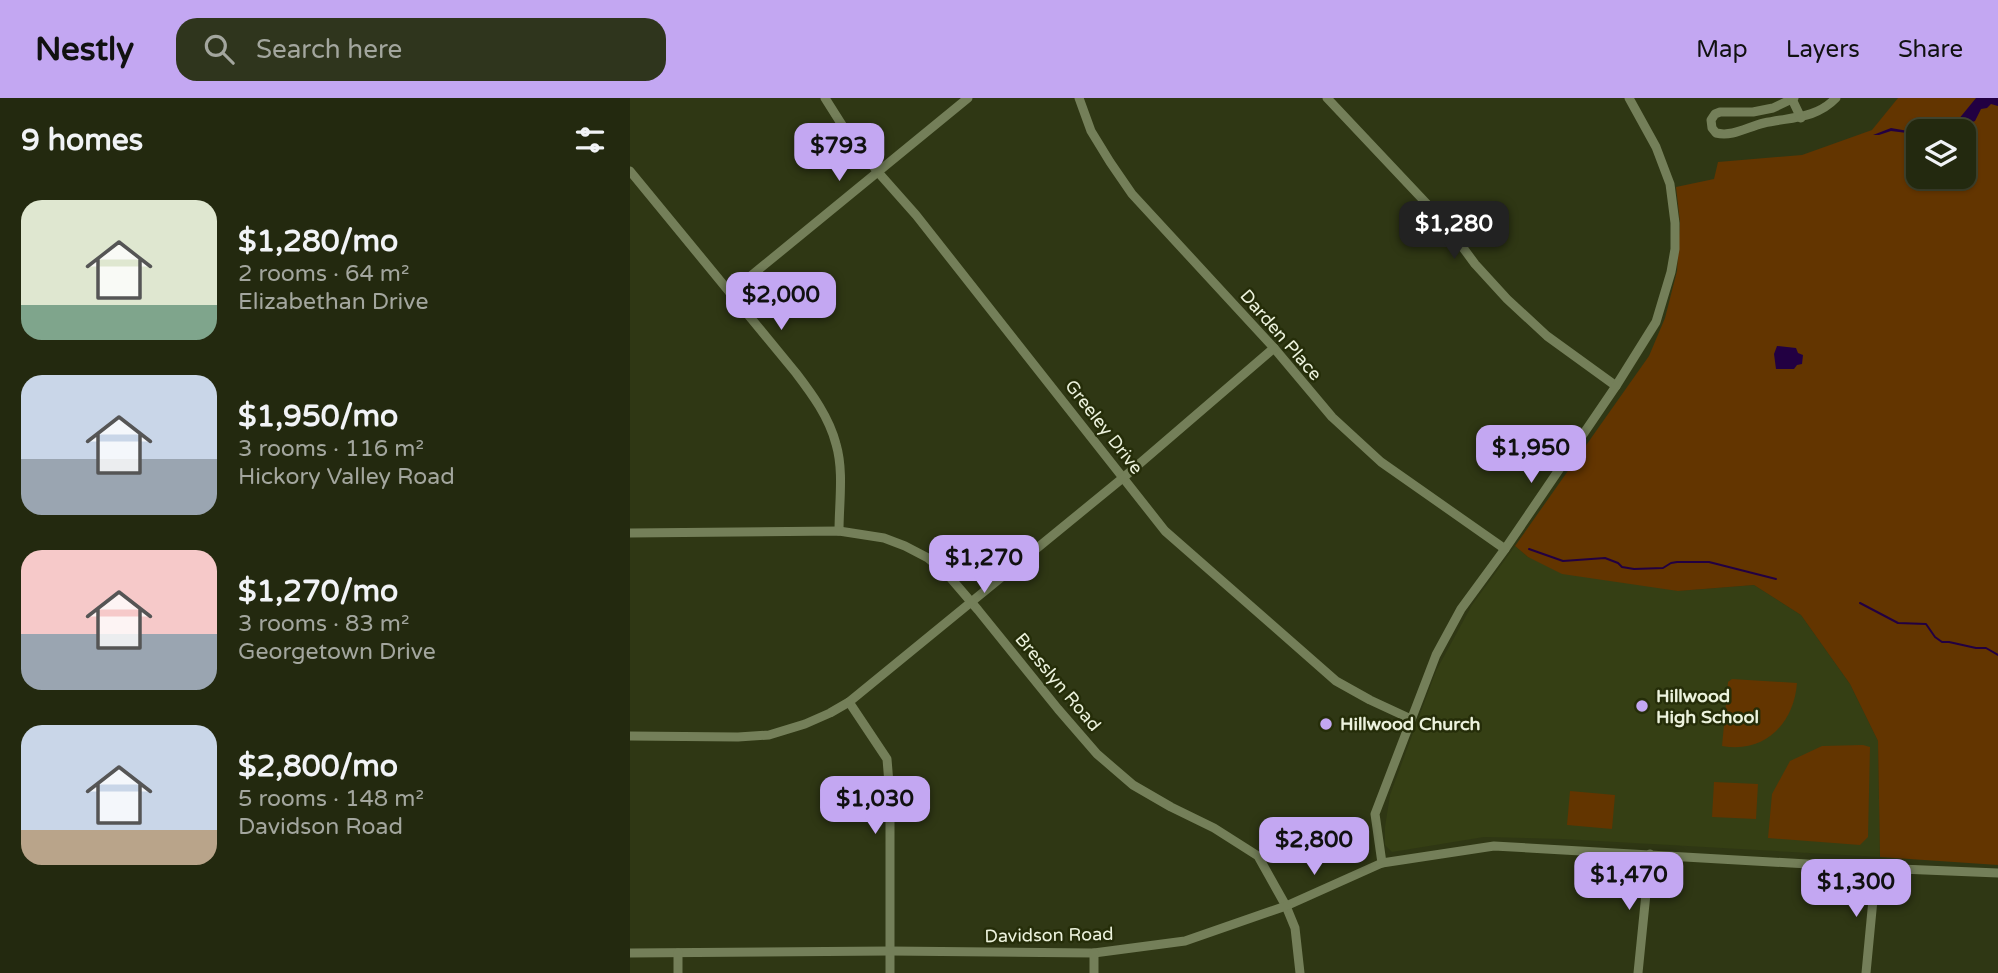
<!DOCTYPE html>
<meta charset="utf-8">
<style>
body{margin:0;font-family:"Varela Round",sans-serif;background:#2f351d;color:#f1f3f6;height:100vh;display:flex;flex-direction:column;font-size:26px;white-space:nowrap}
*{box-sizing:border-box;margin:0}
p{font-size:23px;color:#a3a69e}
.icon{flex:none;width:38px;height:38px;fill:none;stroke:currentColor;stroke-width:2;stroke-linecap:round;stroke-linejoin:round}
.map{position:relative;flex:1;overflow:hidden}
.side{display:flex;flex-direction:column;background:#23290f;width:630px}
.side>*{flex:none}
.controls{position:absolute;left:1276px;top:21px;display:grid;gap:14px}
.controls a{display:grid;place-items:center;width:70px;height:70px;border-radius:14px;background:#23290f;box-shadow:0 2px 5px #0004,0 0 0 2px #40452f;font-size:35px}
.price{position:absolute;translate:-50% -60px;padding:0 16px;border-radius:14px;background:#c3a7f2;color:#111;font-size:23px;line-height:46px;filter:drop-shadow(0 2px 4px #0008)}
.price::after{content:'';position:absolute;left:50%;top:42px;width:21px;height:16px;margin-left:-10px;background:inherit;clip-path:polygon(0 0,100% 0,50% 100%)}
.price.active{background:#222;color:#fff}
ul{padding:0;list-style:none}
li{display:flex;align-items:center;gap:21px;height:175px;padding:0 21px}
li span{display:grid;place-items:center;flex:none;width:196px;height:140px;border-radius:21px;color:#555}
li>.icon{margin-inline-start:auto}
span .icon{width:84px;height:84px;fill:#fffc;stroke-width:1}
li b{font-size:30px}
h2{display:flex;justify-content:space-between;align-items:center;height:84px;padding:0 21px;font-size:30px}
header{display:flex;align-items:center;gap:42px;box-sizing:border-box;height:98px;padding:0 35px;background:#c3a7f2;color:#111}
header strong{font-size:33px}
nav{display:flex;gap:38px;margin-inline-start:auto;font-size:24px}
.search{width:490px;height:63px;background:#2f351d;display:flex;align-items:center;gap:18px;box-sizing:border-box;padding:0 24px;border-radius:21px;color:#a3a69e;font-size:26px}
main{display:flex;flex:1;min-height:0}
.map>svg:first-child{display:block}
.built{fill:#353f14}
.green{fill:#633500;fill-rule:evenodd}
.water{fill:#220042}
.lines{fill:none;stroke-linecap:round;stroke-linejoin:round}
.stream{stroke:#220042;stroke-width:2}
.minor{stroke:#747f59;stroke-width:9}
.poi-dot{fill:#c3a7f2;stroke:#252d09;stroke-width:2.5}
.labels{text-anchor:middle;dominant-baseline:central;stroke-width:5;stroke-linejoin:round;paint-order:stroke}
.street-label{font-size:18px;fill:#ecf2dd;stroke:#252d09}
.poi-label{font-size:18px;font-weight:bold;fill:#ecf2dd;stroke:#252d09;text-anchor:start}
</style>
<header>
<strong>Nestly</strong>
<div class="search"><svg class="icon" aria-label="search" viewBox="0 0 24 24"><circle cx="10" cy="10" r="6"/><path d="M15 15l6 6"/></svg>Search here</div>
<nav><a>Map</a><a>Layers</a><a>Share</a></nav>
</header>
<main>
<section class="side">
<h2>9 homes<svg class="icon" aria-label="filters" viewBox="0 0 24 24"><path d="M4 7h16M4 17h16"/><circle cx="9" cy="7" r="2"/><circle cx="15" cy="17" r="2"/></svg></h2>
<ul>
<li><span style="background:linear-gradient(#dfe7d0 75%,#7fa58c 0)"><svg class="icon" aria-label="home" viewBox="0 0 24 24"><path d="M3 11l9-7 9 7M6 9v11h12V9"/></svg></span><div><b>$1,280/mo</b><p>2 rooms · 64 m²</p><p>Elizabethan Drive</p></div></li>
<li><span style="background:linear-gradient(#c9d6e8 60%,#9aa5b1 0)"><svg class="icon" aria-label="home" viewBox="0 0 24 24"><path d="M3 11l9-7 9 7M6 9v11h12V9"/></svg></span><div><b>$1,950/mo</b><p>3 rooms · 116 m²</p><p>Hickory Valley Road</p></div></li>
<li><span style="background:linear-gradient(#f6c9c9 60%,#9aa5b1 0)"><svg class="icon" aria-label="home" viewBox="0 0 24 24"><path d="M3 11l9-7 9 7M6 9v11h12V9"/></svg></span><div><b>$1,270/mo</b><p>3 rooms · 83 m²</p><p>Georgetown Drive</p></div></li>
<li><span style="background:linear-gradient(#c9d6e8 75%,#b9a48a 0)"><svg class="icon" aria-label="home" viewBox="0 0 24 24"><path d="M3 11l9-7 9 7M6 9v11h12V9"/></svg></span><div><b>$2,800/mo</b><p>5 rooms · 148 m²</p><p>Davidson Road</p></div></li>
</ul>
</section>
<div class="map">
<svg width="1368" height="875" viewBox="0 0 1368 875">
<rect width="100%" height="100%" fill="#2f3714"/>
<!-- built -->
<path class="built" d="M 885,448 L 898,459 L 1048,493 L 1124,487 L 1171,517 L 1220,586 L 1248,643 L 1250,759 L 933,741 L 854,739 L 762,754 L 755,747 L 755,729 L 760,697 L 806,573 L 842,507 Z"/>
<!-- green -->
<g class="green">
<path d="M 1268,0 L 1368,0 L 1368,767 L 1250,759 L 1248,643 L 1220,586 L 1171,517 L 1124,487 L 1048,493 L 932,476 L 898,459 L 885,448 L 1019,258 L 1035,220 L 1047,173 L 1050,124 L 1046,89 L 1084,81 L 1088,64 L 1172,57 L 1242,32 ZM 1288,33 L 1334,33 L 1334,79 L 1288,79 Z"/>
<path d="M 1102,581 L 1167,585 C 1164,625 1135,656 1092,648 L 1098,584 Z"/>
<path d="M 1233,647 L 1240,649 L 1238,739 L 1230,747 L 1138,740 L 1142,696 L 1160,663 L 1192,648 Z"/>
<path d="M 1084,684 L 1128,686 L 1126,721 L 1082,719 Z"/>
<path d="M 940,693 L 985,697 L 982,731 L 937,727 Z"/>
</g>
<!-- water -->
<g class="water">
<path d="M 1346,0 L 1368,0 L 1368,8 L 1361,6 L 1357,10 L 1351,11 L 1345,23 L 1323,32 L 1288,33 L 1288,36 L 1285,36 L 1261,33 L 1249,37 L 1243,37 L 1261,30 L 1284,34 L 1315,31 L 1328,22 Z"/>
<path d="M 1147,248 L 1166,250 L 1168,255 L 1173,257 L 1172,266 L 1167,267 L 1164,271 L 1146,271 L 1144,256 Z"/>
</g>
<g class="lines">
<!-- stream -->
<g class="stream">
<path d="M 899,451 L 933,463 L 975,460 L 988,465 L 992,469 L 1004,471 L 1033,470 L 1041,465 L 1047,464 L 1079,464 L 1146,481"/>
<path d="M 1230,505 L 1268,525 L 1296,526 L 1305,539 L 1312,544 L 1319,544 L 1346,550 L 1356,550 L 1368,557"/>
</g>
<!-- minor -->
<g class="minor">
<path d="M 195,0 L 219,38 L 247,73 L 286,117 L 535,433 L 706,583 L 740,602 L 781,621"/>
<path d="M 449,0 L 461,33 L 480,64 L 502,96 L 644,250 L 702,319 L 751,364 L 875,451"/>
<path d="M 697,0 L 814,124 L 845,166 L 877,201 L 917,238 L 986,288"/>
<path d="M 1164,0 L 1143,10 L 1123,14 L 1090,14 L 1085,16 L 1081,22 L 1082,30 L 1086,35 C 1103,39 1117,29 1134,25 C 1161,19 1186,21 1206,0"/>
<path d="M 1162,1 L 1171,20"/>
<path d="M 0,73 L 166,275 C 182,296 199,319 206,346 C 214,373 209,405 209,433"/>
<path d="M 100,195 L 338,0"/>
<path d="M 0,435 L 209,433 L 254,440 L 275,448 L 298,460 L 318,477 L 348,512 L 428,611 L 467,656 L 503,687 L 541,709 L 584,730 L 628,758 L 656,808 L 665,830 L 670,875"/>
<path d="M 219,604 L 257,661 L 260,698 L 260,875"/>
<path d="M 0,638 L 108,639 L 139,637 L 175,626 L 200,615 L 219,604 L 494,379 L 644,250"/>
<path d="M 752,765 L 745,716 L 806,557 L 831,511 L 875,451 L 986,288 L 1026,224 L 1041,174 L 1045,151 L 1045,125 L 1040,86 L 1026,49 L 999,0"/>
<path d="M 0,855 L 260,853 L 464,855 L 555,843 L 656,808 L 752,765 L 864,748 L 1246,770 L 1368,775"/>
<path d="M 48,855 L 48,875"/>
<path d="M 464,855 L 464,875"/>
<path d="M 1008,875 L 1020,756"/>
<path d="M 1236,875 L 1246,770"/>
</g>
</g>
<!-- markers -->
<g class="poi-dot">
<circle cx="1012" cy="608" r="7"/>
<circle cx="696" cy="626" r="7"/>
</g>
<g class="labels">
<!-- street labels -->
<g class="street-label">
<text transform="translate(651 237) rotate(49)">Darden Place</text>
<text transform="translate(474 329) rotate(52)">Greeley Drive</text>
<text transform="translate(428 584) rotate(50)">Bresslyn Road</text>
<text transform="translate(419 837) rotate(-1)">Davidson Road</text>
</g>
<!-- poi labels -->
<g class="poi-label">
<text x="1026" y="598">Hillwood<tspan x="1026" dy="21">High School</tspan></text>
<text x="710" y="626">Hillwood Church</text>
</g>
</g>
</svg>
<div class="controls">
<a><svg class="icon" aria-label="layers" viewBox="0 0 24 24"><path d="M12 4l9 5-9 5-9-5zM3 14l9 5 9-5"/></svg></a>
</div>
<b class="price" style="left:209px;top:85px">$793</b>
<b class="price active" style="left:824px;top:163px">$1,280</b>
<b class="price" style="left:151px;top:234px">$2,000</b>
<b class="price" style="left:901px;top:387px">$1,950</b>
<b class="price" style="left:354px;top:497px">$1,270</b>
<b class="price" style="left:245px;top:738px">$1,030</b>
<b class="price" style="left:684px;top:779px">$2,800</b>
<b class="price" style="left:999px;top:814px">$1,470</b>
<b class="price" style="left:1226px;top:821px">$1,300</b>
</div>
</main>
